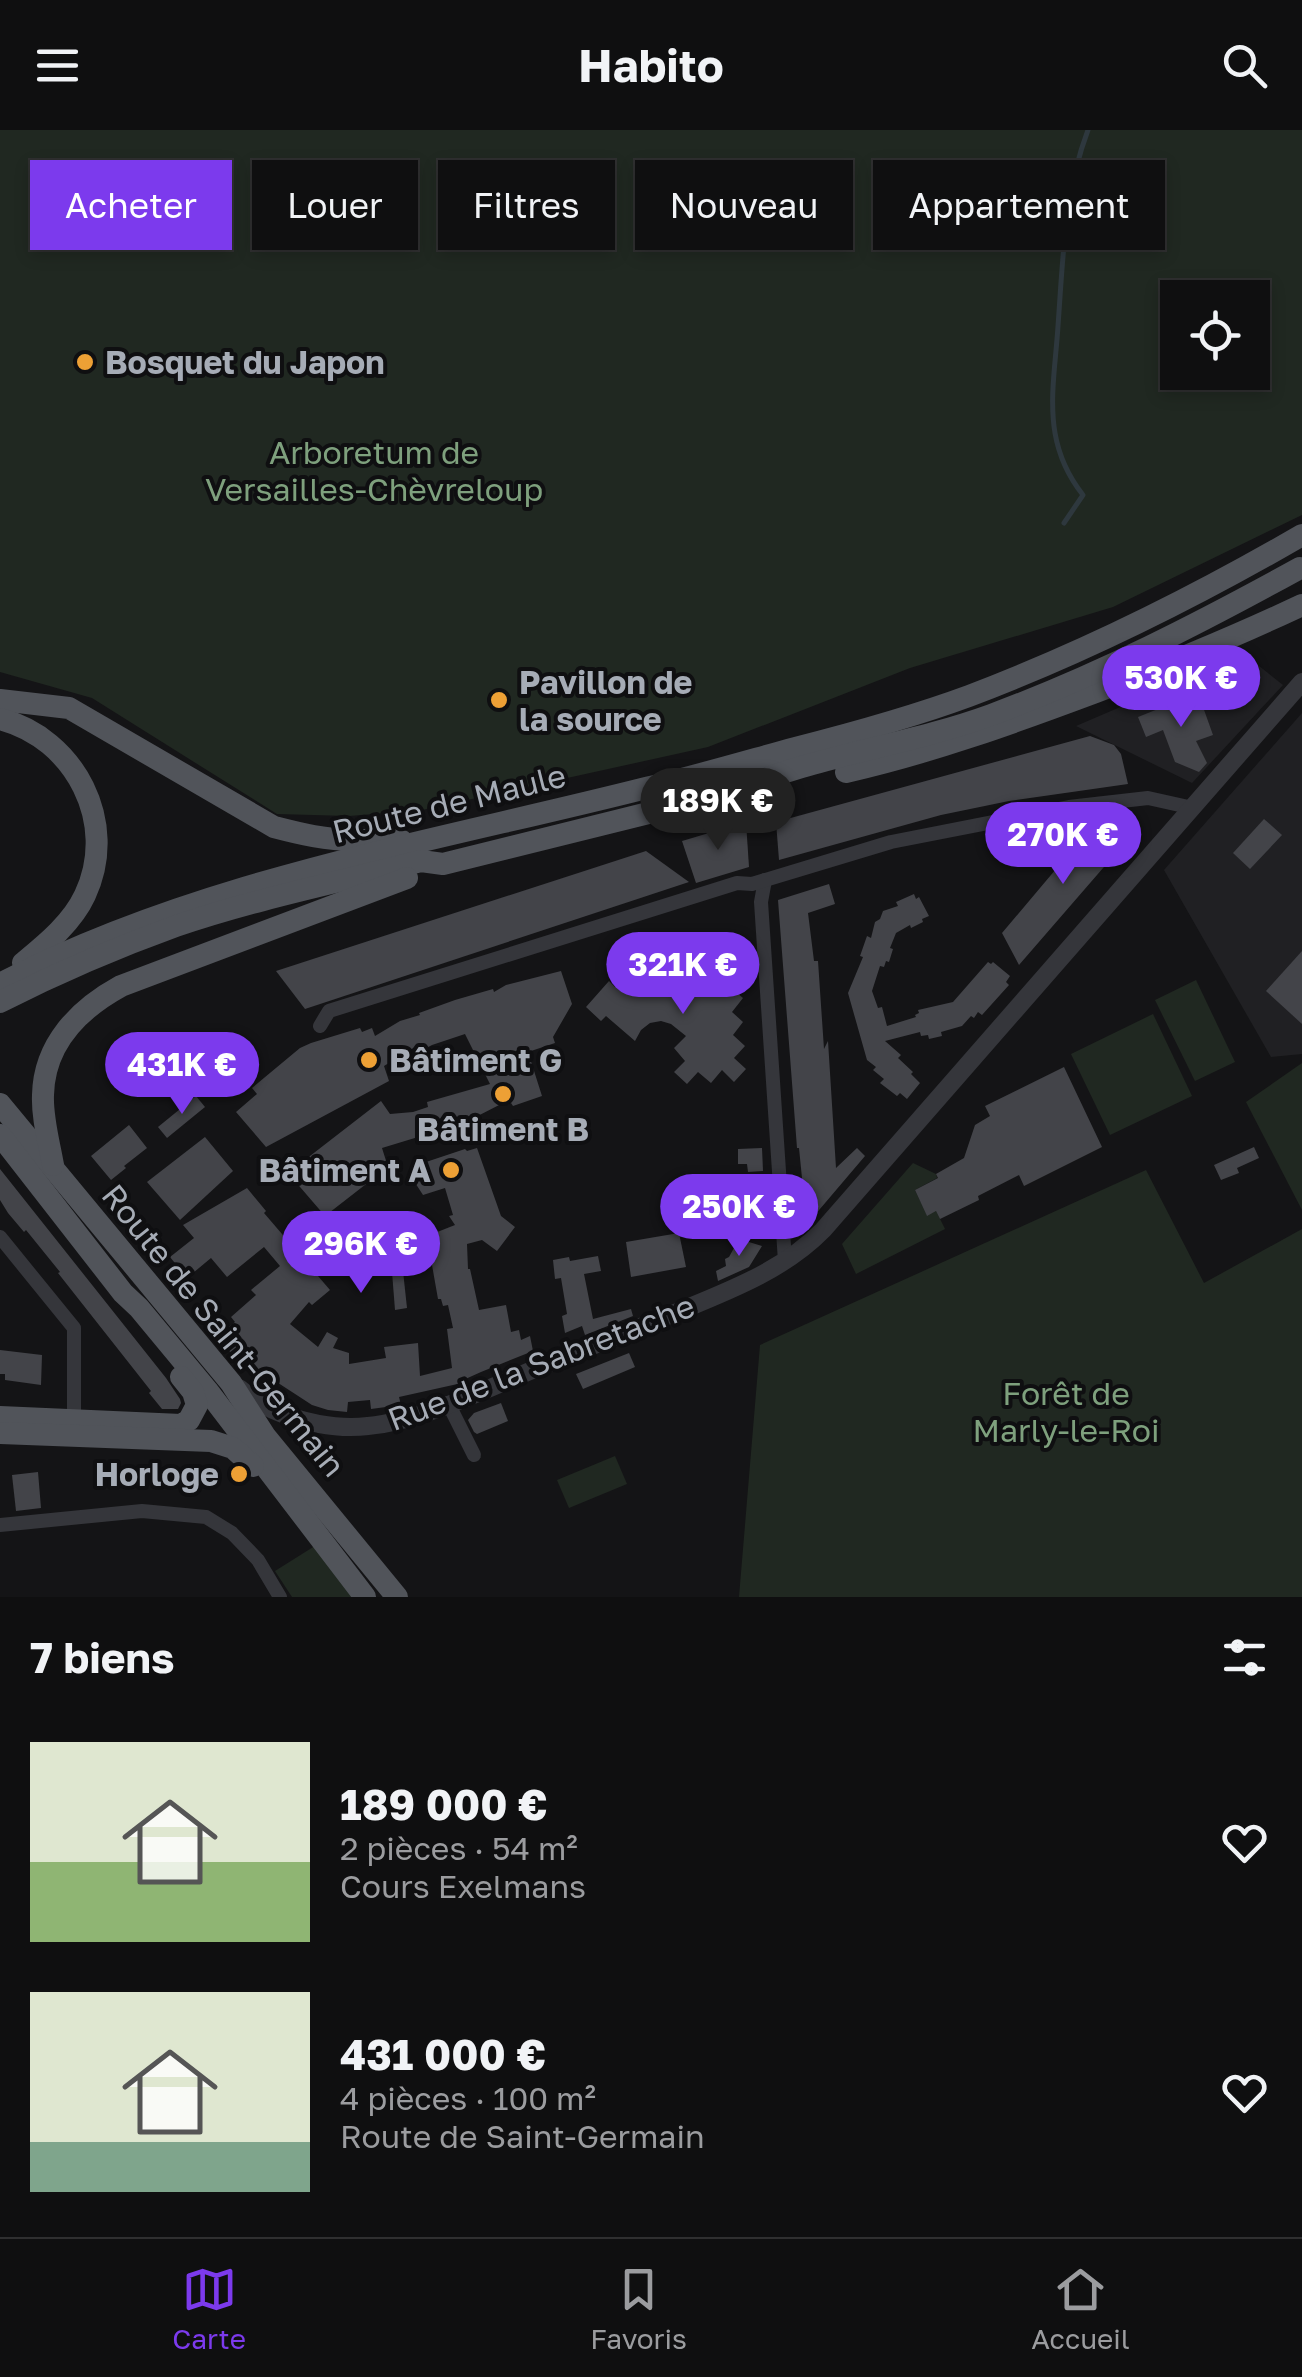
<!DOCTYPE html>
<html lang="fr">
<meta charset="utf-8">
<style>
body{margin:0;font-family:"Golos Text",sans-serif;background:#1d1d1e;color:#f1f3f6;height:100vh;display:flex;flex-direction:column;font-size:38px;white-space:nowrap}
*{box-sizing:border-box;margin:0}
p{font-size:32px;color:#9b9c9f}
.icon{flex:none;width:55px;height:55px;fill:none;stroke:currentColor;stroke-width:2;stroke-linecap:round;stroke-linejoin:round}
.map{position:relative;height:1467px;overflow:hidden}
.side{display:flex;flex-direction:column;background:#0f0f10;flex:1}
.side>*{flex:none}
.guide{position:absolute;left:30px;top:30px;width:1242px;height:90px;display:flex;gap:20px}
.buttons{position:absolute;left:1160px;top:150px;display:grid;gap:20px}
.buttons a{display:grid;place-items:center;width:110px;height:110px;border-radius:0px;background:#0f0f10;box-shadow:0 5px 15px #0003,0 0 0 2px #2f2f30;font-size:50px}
.price{position:absolute;translate:-50% -85px;padding:0 22px;border-radius:35px;background:#7c3aed;color:#fff;font-size:32px;line-height:65px;filter:drop-shadow(0 2px 5px #0008)}
.price::after{content:'';position:absolute;left:50%;top:60px;width:30px;height:22px;margin-left:-15px;background:inherit;clip-path:polygon(0 0,100% 0,50% 100%)}
.price.active{background:#222;color:#fff}
ul{padding:0;list-style:none}
li{display:flex;align-items:center;gap:30px;height:250px;padding:0 30px}
li span{display:grid;place-items:center;flex:none;width:280px;height:200px;border-radius:0px;color:#555}
li>.icon{margin-inline-start:auto}
span .icon{width:120px;height:120px;fill:#fffc;stroke-width:1}
li b{font-size:42px}
h2{display:flex;justify-content:space-between;align-items:center;height:120px;padding:0 30px;font-size:42px}
.tag{padding:0 35px;border-radius:0px;background:#0f0f10;box-shadow:0 5px 15px #0003,0 0 0 2px #2f2f30;font-size:35px;line-height:90px}
.tag.active{background:#7c3aed;color:#fff}
header{display:flex;justify-content:space-between;align-items:center;height:130px;padding:0 30px;background:#0f0f10;font-size:45px;font-weight:700}
.menu{display:flex;justify-content:space-around;align-items:center;height:140px;border-top:2px solid #2f2f30;background:#0f0f10;font-size:28px;color:#9b9c9f}
.menu a{display:grid;justify-items:center;gap:5px}
.menu .active{color:#7c3aed}
.map>svg:first-child{display:block}
.built{fill:#202023}
.green{fill:#202821;fill-rule:evenodd}
.lines{fill:none;stroke-linecap:round;stroke-linejoin:round}
.stream{stroke:#2e383e;stroke-width:5}
.building{fill:#434449}
.minor{stroke:#35363b;stroke-width:14}
.tertiary{stroke:#35363b;stroke-width:18}
.primary{stroke:#51545a;stroke-width:22}
.poi-dot{fill:#eda035;stroke:#0f0f11;stroke-width:4}
.labels{text-anchor:middle;dominant-baseline:central;stroke-width:8;stroke-linejoin:round;paint-order:stroke}
.poi-label{font-size:32px;font-weight:bold;fill:#a6acb6;stroke:#0f0f11;text-anchor:start}
.park-label{font-size:32px;fill:#7ea07d;stroke:#0f0f11}
.street-label{font-size:32px;fill:#a6acb6;stroke:#0f0f11}
</style>
<header><svg class="icon" aria-label="menu" viewBox="0 0 24 24"><path d="M4 6h16M4 12h16M4 18h16"/></svg>Habito<svg class="icon" aria-label="search" viewBox="0 0 24 24"><circle cx="10" cy="10" r="6"/><path d="M15 15l6 6"/></svg></header>
<div class="map">
<svg width="1302" height="1467" viewBox="0 0 1302 1467">
<rect width="100%" height="100%" fill="#141416"/>
<!-- built -->
<g class="built">
<path d="M 1244,524 L 1283,555 L 1192,653 L 1076,596 Z"/>
<path d="M 1302,583 L 1302,924 L 1271,927 L 1164,740 Z"/>
</g>
<!-- green -->
<g class="green">
<path d="M 0,0 L 1302,0 L 1302,385 L 1113,477 L 910,538 L 708,617 L 422,680 L 349,686 L 277,684 L 92,568 L 0,542 ZM 1178,168 L 1252,168 L 1252,242 L 1178,242 Z"/>
<path d="M 1196,850 L 1235,932 L 1195,951 L 1155,870 Z"/>
<path d="M 1153,884 L 1192,966 L 1110,1005 L 1071,924 Z"/>
<path d="M 1302,933 L 1302,1080 L 1246,972 Z"/>
<path d="M 913,1033 L 936,1044 L 937,1048 L 915,1060 L 927,1085 L 936,1081 L 945,1099 L 856,1144 L 842,1114 Z"/>
<path d="M 1146,1040 L 1204,1153 L 1302,1099 L 1302,1467 L 739,1467 L 760,1215 Z"/>
<path d="M 615,1326 L 627,1354 L 569,1378 L 557,1350 Z"/>
<path d="M 318,1414 L 356,1467 L 292,1467 L 275,1441 Z"/>
</g>
<g class="lines">
<!-- stream -->
<path class="stream" d="M 1064,393 L 1083,365 C 1068,346 1059,326 1055,303 C 1049,268 1056,230 1058,196 C 1063,129 1064,63 1088,0"/>
</g>
<!-- building -->
<g class="building">
<path d="M 1198,563 L 1213,605 L 1196,611 L 1207,633 L 1199,642 L 1175,632 L 1163,600 L 1146,607 L 1138,587 Z"/>
<path d="M 1090,606 L 1114,615 L 1121,624 L 1128,654 L 1009,671 L 941,685 L 779,730 L 776,692 Z"/>
<path d="M 1264,689 L 1282,705 L 1250,739 L 1233,723 Z"/>
<path d="M 746,692 L 749,737 L 696,753 L 682,711 Z"/>
<path d="M 1120,694 L 1123,715 L 1019,835 L 1002,803 L 1072,720 L 1069,701 Z"/>
<path d="M 646,721 L 689,752 L 305,879 L 276,841 Z"/>
<path d="M 829,754 L 835,774 L 808,783 L 814,831 L 818,831 L 824,919 L 828,911 L 836,1038 L 857,1018 L 865,1026 L 814,1086 L 805,1078 L 799,1018 L 797,1018 L 778,770 Z"/>
<path d="M 914,764 L 916,769 L 919,767 L 929,786 L 922,789 L 923,792 L 911,798 L 910,795 L 896,803 L 890,818 L 893,819 L 889,832 L 886,831 L 884,837 L 880,836 L 872,861 L 878,878 L 882,877 L 887,896 L 916,887 L 915,885 L 919,883 L 918,880 L 953,872 L 988,832 L 991,834 L 993,832 L 1010,846 L 1006,852 L 1009,855 L 982,885 L 978,882 L 974,888 L 971,886 L 962,896 L 941,902 L 942,906 L 929,909 L 928,905 L 921,906 L 920,902 L 885,911 L 901,925 L 898,928 L 913,942 L 911,944 L 920,953 L 907,969 L 900,963 L 897,966 L 880,953 L 884,949 L 873,940 L 876,937 L 867,930 L 848,863 L 863,827 L 860,826 L 867,806 L 871,808 L 875,792 L 880,789 L 883,781 L 898,776 L 896,772 Z"/>
<path d="M 1302,821 L 1302,894 L 1266,861 Z"/>
<path d="M 682,835 L 695,847 L 706,836 L 718,847 L 730,835 L 742,845 L 731,858 L 743,868 L 732,882 L 743,892 L 733,905 L 745,916 L 734,928 L 746,939 L 734,952 L 722,940 L 711,953 L 698,942 L 687,954 L 674,942 L 685,931 L 674,918 L 686,906 L 671,894 L 661,891 L 650,893 L 641,900 L 635,911 L 606,886 L 601,891 L 586,877 L 609,851 L 615,857 L 629,841 L 652,862 L 672,848 Z"/>
<path d="M 561,841 L 572,874 L 553,907 L 555,913 L 528,922 L 542,966 L 513,976 L 511,973 L 506,975 L 505,972 L 464,993 L 382,1018 L 388,1037 L 325,1086 L 288,1043 L 381,971 L 390,984 L 413,982 L 428,977 L 427,972 L 490,954 L 465,904 L 432,915 L 417,923 L 415,917 L 384,936 L 389,951 L 266,1017 L 236,982 L 257,964 L 252,958 L 300,918 L 311,913 L 360,898 L 362,902 L 372,898 L 375,906 L 400,891 L 420,885 L 419,883 L 455,870 L 493,859 L 494,862 L 506,855 Z"/>
<path d="M 1064,937 L 1102,1017 L 1024,1056 L 1019,1045 L 978,1066 L 979,1070 L 940,1089 L 936,1081 L 927,1086 L 915,1060 L 938,1048 L 936,1044 L 964,1028 L 975,995 L 990,986 L 985,976 Z"/>
<path d="M 196,966 L 205,977 L 167,1008 L 158,997 Z"/>
<path d="M 129,995 L 147,1018 L 124,1036 L 126,1038 L 111,1050 L 91,1026 Z"/>
<path d="M 205,1007 L 233,1041 L 180,1090 L 147,1052 Z"/>
<path d="M 1254,1017 L 1259,1028 L 1237,1038 L 1239,1043 L 1221,1050 L 1214,1035 Z"/>
<path d="M 477,1018 L 501,1086 L 515,1097 L 497,1121 L 482,1110 L 467,1114 L 468,1139 L 470,1139 L 479,1180 L 506,1175 L 511,1202 L 519,1200 L 521,1210 L 530,1206 L 533,1221 L 481,1242 L 461,1251 L 462,1253 L 399,1267 L 401,1275 L 371,1279 L 370,1270 L 348,1272 L 347,1282 L 328,1280 L 312,1275 L 226,1219 L 216,1207 L 235,1192 L 231,1187 L 256,1165 L 251,1160 L 280,1136 L 264,1117 L 227,1147 L 211,1128 L 187,1148 L 170,1127 L 194,1108 L 183,1095 L 247,1058 L 266,1081 L 264,1083 L 330,1160 L 312,1175 L 309,1172 L 290,1194 L 318,1217 L 327,1202 L 338,1208 L 333,1218 L 349,1223 L 349,1234 L 386,1228 L 384,1217 L 418,1213 L 420,1246 L 452,1238 L 447,1199 L 453,1198 L 448,1175 L 443,1176 L 441,1169 L 438,1169 L 432,1135 L 404,1138 L 404,1135 L 394,1136 L 392,1121 L 400,1121 L 399,1112 L 417,1110 L 455,1095 L 449,1086 L 453,1085 L 445,1058 L 423,1065 L 410,1045 L 424,1036 L 423,1033 L 465,1019 L 467,1021 Z"/>
<path d="M 762,1018 L 763,1041 L 748,1042 L 747,1034 L 738,1034 L 738,1019 Z"/>
<path d="M 0,1039 L 166,1248 L 180,1269 L 181,1273 L 178,1279 L 162,1279 L 149,1263 L 151,1261 L 58,1143 L 60,1142 L 26,1100 L 24,1102 L 8,1083 L 0,1070 Z"/>
<path d="M 754,1066 L 754,1085 L 714,1087 L 713,1069 Z"/>
<path d="M 679,1103 L 686,1137 L 631,1147 L 626,1112 Z"/>
<path d="M 739,1109 L 762,1116 L 749,1137 L 718,1151 L 716,1141 L 726,1136 L 725,1129 L 729,1127 Z"/>
<path d="M 598,1126 L 601,1141 L 584,1144 L 593,1189 L 631,1179 L 633,1186 L 585,1205 L 582,1196 L 565,1203 L 562,1186 L 567,1184 L 561,1148 L 555,1149 L 553,1130 L 569,1127 L 570,1131 Z"/>
<path d="M 403,1141 L 407,1178 L 395,1180 L 392,1142 Z"/>
<path d="M 0,1220 L 42,1225 L 41,1255 L 5,1250 L 5,1244 L 0,1244 Z"/>
<path d="M 629,1223 L 635,1237 L 583,1259 L 576,1244 Z"/>
<path d="M 501,1273 L 508,1291 L 477,1304 L 474,1302 L 468,1290 L 474,1283 Z"/>
<path d="M 38,1342 L 41,1378 L 16,1381 L 12,1345 Z"/>
</g>
<g class="lines">
<!-- minor -->
<g class="minor">
<path d="M 765,750 L 761,772 L 785,1131"/>
<path d="M 320,896 L 329,881 L 737,753 L 752,754 L 891,712 L 1069,677 L 1148,668 L 1193,678"/>
<path d="M 0,1107 L 74,1198 L 74,1290"/>
<path d="M 448,1273 L 474,1325"/>
<path d="M 0,1395 L 142,1381 L 206,1387 L 232,1403 L 258,1430 L 280,1467"/>
</g>
<!-- tertiary -->
<path class="tertiary" d="M 239,1258 C 249,1265 259,1274 271,1279 C 299,1292 337,1300 368,1296 C 423,1291 490,1257 542,1236 C 584,1219 627,1202 670,1185 C 723,1163 782,1142 823,1100 L 1302,552"/>
<!-- primary -->
<g class="primary">
<path d="M 0,570 L 69,578 L 274,697 C 301,704 326,710 354,710 C 371,710 386,708 402,711"/>
<path d="M 0,589 C 75,608 119,693 85,765 C 72,793 46,814 23,833"/>
<path d="M 846,642 C 933,622 1013,593 1096,562 C 1166,535 1234,507 1302,475"/>
<path d="M 0,854 C 197,751 428,713 642,659 C 693,647 744,632 795,618 C 854,603 912,587 969,566 C 1085,522 1195,467 1302,405"/>
<path d="M 0,872 C 57,843 115,818 176,796 C 255,769 339,752 421,731 L 443,734 L 729,663 C 812,626 906,616 991,585 C 1099,545 1200,493 1300,438"/>
<path d="M 0,974 L 231,1253 L 265,1306 L 397,1467"/>
<path d="M 0,1005 L 123,1163 L 139,1178 L 207,1260 L 365,1467"/>
<path d="M 53,1035 C 49,1012 42,988 43,965 C 44,914 79,879 121,856 L 407,748"/>
<path d="M 0,1287 L 181,1295 L 189,1290 L 197,1275 L 193,1262 L 181,1247"/>
<path d="M 0,1303 L 211,1311 L 233,1318 L 253,1336"/>
</g>
</g>
<!-- markers -->
<g class="poi-dot">
<circle cx="85" cy="232" r="10"/>
<circle cx="499" cy="570" r="10"/>
<circle cx="369" cy="930" r="10"/>
<circle cx="503" cy="964" r="10"/>
<circle cx="451" cy="1040" r="10"/>
<circle cx="239" cy="1344" r="10"/>
</g>
<g class="labels">
<!-- poi labels -->
<g class="poi-label">
<text x="105" y="232">Bosquet du Japon</text>
<text x="519" y="552">Pavillon de<tspan x="519" dy="37">la source</tspan></text>
<text x="389" y="930">Bâtiment G</text>
<text x="503" y="999" text-anchor="middle">Bâtiment B</text>
<text x="431" y="1040" text-anchor="end">Bâtiment A</text>
<text x="219" y="1344" text-anchor="end">Horloge</text>
</g>
<!-- park labels -->
<g class="park-label">
<text x="374" y="322">Arboretum de<tspan x="374" dy="37">Versailles-Chèvreloup</tspan></text>
<text x="1066" y="1263">Forêt de<tspan x="1066" dy="37">Marly-le-Roi</tspan></text>
</g>
<!-- street labels -->
<g class="street-label">
<text transform="translate(449 673) rotate(-14)">Route de Maule</text>
<text transform="translate(224 1200) rotate(51)">Route de Saint-Germain</text>
<text transform="translate(541 1232) rotate(-21)">Rue de la Sabretache</text>
</g>
</g>
</svg>
<div class="buttons">
<a><svg class="icon" aria-label="locate" viewBox="0 0 24 24"><circle cx="12" cy="12" r="6"/><path d="M12 2v4M12 18v4M2 12h4M18 12h4"/></svg></a>
</div>
<b class="price" style="left:1181px;top:600px">530K €</b>
<b class="price active" style="left:718px;top:723px">189K €</b>
<b class="price" style="left:1063px;top:757px">270K €</b>
<b class="price" style="left:683px;top:887px">321K €</b>
<b class="price" style="left:182px;top:987px">431K €</b>
<b class="price" style="left:739px;top:1129px">250K €</b>
<b class="price" style="left:361px;top:1166px">296K €</b>
<div class="guide">
<a class="tag active">Acheter</a>
<a class="tag">Louer</a>
<a class="tag">Filtres</a>
<a class="tag">Nouveau</a>
<a class="tag">Appartement</a>
</div>
</div>
<section class="side">
<h2>7 biens<svg class="icon" aria-label="filters" viewBox="0 0 24 24"><path d="M4 7h16M4 17h16"/><circle cx="9" cy="7" r="2"/><circle cx="15" cy="17" r="2"/></svg></h2>
<ul>
<li><span style="background:linear-gradient(#dfe7d0 60%,#8fb573 0)"><svg class="icon" aria-label="home" viewBox="0 0 24 24"><path d="M3 11l9-7 9 7M6 9v11h12V9"/></svg></span><div><b>189 000 €</b><p>2 pièces · 54 m²</p><p>Cours Exelmans</p></div><svg class="icon" aria-label="heart" viewBox="0 0 24 24"><path d="M12 20l-8-8c-3-5 5-10 8-4 3-6 11-1 8 4z"/></svg></li>
<li><span style="background:linear-gradient(#dfe7d0 75%,#7fa58c 0)"><svg class="icon" aria-label="home" viewBox="0 0 24 24"><path d="M3 11l9-7 9 7M6 9v11h12V9"/></svg></span><div><b>431 000 €</b><p>4 pièces · 100 m²</p><p>Route de Saint-Germain</p></div><svg class="icon" aria-label="heart" viewBox="0 0 24 24"><path d="M12 20l-8-8c-3-5 5-10 8-4 3-6 11-1 8 4z"/></svg></li>
</ul>
</section>
<nav class="menu">
<a class="active"><svg class="icon" aria-label="map" viewBox="0 0 24 24"><path d="M3 6l6-2 6 2 6-2v14l-6 2-6-2-6 2zM9 4v14M15 6v14"/></svg>Carte</a>
<a><svg class="icon" aria-label="saved" viewBox="0 0 24 24"><path d="M7 4h10v16l-5-4-5 4z"/></svg>Favoris</a>
<a><svg class="icon" aria-label="home" viewBox="0 0 24 24"><path d="M3 11l9-7 9 7M6 9v11h12V9"/></svg>Accueil</a>
</nav>
